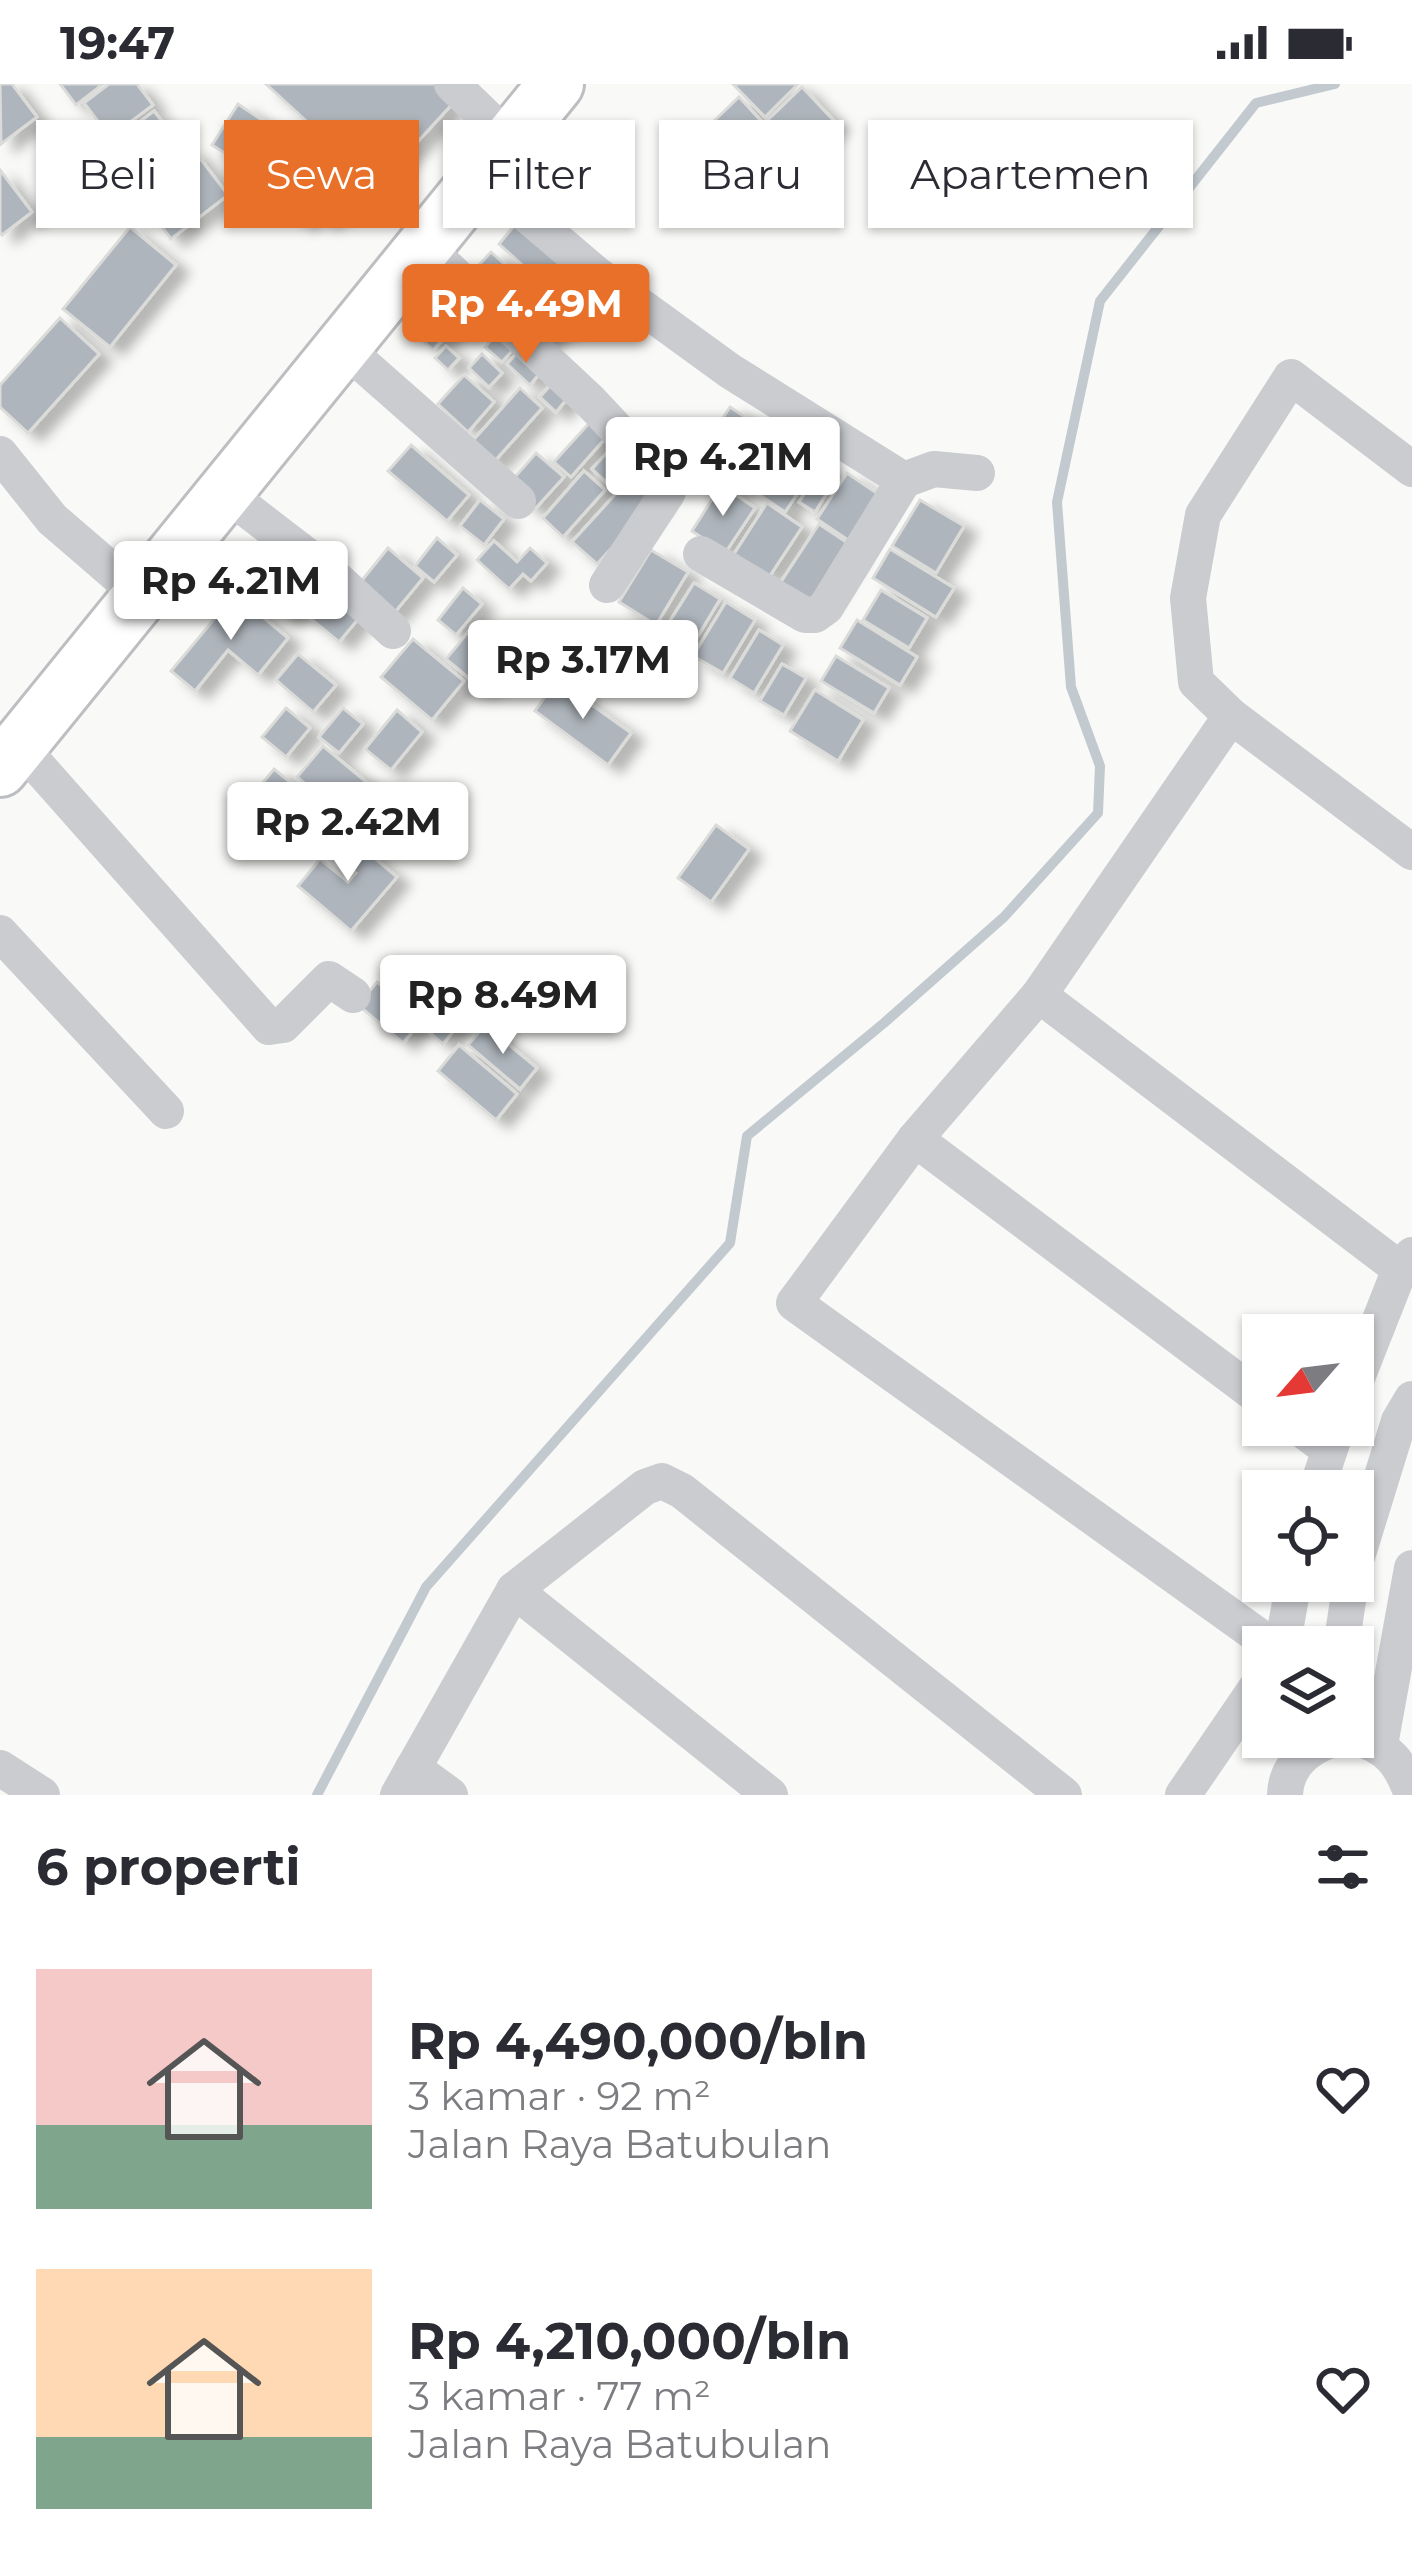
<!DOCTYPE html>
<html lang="id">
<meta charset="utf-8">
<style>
body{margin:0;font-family:Montserrat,sans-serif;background:#f2f2f3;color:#2b2b33;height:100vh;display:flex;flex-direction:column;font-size:45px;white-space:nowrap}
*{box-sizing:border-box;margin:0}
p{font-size:39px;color:#7c7c81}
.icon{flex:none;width:66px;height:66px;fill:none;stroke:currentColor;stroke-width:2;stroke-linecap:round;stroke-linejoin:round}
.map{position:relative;height:1711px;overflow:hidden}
.details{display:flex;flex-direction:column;background:#fff;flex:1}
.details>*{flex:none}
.guide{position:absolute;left:36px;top:36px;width:1341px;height:108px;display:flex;gap:24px}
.needle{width:78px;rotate:242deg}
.buttons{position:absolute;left:1242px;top:1230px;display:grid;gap:24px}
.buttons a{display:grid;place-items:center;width:132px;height:132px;border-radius:0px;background:#fff;box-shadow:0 3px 9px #0004;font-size:60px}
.price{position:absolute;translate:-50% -102px;padding:0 27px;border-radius:12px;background:#fff;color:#222;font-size:39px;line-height:78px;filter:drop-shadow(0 3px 6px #0008)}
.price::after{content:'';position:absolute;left:50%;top:72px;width:36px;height:27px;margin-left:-18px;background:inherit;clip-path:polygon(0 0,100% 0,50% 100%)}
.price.active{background:#e97028;color:#fff}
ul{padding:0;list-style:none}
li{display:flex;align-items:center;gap:36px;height:300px;padding:0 36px}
li span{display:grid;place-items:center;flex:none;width:336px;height:240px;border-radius:0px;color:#555}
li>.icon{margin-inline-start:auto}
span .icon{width:144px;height:144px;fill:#fffc;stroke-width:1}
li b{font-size:51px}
h2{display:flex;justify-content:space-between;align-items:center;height:144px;padding:0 36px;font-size:51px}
.chip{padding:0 42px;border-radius:0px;background:#fff;box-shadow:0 3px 9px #0004;font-size:42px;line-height:108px}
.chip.active{background:#e97028;color:#fff}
.status{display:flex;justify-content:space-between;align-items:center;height:84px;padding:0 60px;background:#fff;direction:ltr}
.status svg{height:33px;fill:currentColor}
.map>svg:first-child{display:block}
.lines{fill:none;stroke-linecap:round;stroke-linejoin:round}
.stream{stroke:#c2cad0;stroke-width:10}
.building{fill:#aeb5bc;stroke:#dbdcd9;stroke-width:3;filter:url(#shadow)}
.highway-casing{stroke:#bcbec2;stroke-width:60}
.minor{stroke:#caccd0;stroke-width:36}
.highway{stroke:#fff;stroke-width:54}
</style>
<div class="status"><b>19:47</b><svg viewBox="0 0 49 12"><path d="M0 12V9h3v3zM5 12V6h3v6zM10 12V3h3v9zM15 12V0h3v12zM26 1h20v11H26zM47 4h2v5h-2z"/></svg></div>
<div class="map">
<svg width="1412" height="1711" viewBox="0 0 1412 1711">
<defs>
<filter id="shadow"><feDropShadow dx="13" dy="8" stdDeviation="6" flood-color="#0004"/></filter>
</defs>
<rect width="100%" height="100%" fill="#f9faf7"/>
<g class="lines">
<!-- stream -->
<path class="stream" d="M 317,1711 L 426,1503 L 730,1159 L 747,1052 L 884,939 L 1004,833 L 1098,729 L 1100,682 L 1071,603 L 1057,418 L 1100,217 L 1256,19 L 1335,0"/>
</g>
<!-- building -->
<g class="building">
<path d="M 0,0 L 12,0 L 37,33 L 1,60 Z"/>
<path d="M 60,0 L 103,0 L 76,21 Z"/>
<path d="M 109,0 L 137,0 L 153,21 L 110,53 L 84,19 Z"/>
<path d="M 266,0 L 435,0 L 454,18 L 377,102 Z"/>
<path d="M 733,0 L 796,0 L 797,1 L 765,33 Z"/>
<path d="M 802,3 L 836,39 L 807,66 L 792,51 L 737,104 L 718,84 Z"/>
<path d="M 739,13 L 762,38 L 737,62 L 714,37 Z"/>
<path d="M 238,20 L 265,38 L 240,79 L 212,61 Z"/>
<path d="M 154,27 L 182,64 L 142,95 L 113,58 Z"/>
<path d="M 278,40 L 342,97 L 334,106 L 345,115 L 326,137 L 313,126 L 302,138 L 268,107 L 284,89 L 257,64 Z"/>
<path d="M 720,47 L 734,62 L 717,77 L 703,63 Z"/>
<path d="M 193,65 L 228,111 L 171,155 L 136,108 Z"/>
<path d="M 0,86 L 32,128 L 2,151 L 0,148 Z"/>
<path d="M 518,137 L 587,199 L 567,221 L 499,160 Z"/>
<path d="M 130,143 L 176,181 L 110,263 L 63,225 Z"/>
<path d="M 491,168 L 567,236 L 543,261 L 468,193 Z"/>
<path d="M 453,202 L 483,229 L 464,249 L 456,241 L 433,266 L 412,247 Z"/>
<path d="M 60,234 L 99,270 L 28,349 L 0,323 L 0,301 Z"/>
<path d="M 501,245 L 518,260 L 502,278 L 485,263 Z"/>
<path d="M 446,262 L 459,274 L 448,286 L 435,274 Z"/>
<path d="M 522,263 L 545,283 L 530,301 L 507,280 Z"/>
<path d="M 482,270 L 502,289 L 489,303 L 469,284 Z"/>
<path d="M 464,291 L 494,318 L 468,348 L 438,320 Z"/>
<path d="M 556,295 L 572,309 L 556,328 L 540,313 Z"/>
<path d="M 520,304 L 542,324 L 492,380 L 470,360 Z"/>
<path d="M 730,323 L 774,352 L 739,405 L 695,376 Z"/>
<path d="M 592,336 L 609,350 L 571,393 L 554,378 Z"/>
<path d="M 781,352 L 819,377 L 785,428 L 748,403 Z"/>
<path d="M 618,357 L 636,373 L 610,401 L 592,385 Z"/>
<path d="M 411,361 L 469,411 L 447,437 L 388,387 Z"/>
<path d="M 536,369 L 564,393 L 534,426 L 507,402 Z"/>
<path d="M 823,382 L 838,391 L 815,428 L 799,418 Z"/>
<path d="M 584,387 L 605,406 L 563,453 L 543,434 Z"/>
<path d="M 847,389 L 881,412 L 851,458 L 817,435 Z"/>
<path d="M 633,391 L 658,413 L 597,480 L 572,458 Z"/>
<path d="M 721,401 L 755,424 L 725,469 L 692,447 Z"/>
<path d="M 480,416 L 504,435 L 484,461 L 460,442 Z"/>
<path d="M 920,416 L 964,442 L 936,489 L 892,462 Z"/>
<path d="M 767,419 L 802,443 L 769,493 L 734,470 Z"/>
<path d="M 819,440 L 855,464 L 815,525 L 779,501 Z"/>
<path d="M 437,454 L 457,471 L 434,498 L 415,482 Z"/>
<path d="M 494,457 L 517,478 L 530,464 L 547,479 L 531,497 L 523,490 L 509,505 L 477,476 Z"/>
<path d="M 388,464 L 423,494 L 390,534 L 355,505 Z"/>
<path d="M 890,465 L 954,504 L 936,533 L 873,494 Z"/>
<path d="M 651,466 L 688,488 L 656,541 L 619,518 Z"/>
<path d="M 267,467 L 283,479 L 292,468 L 364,528 L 339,558 L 297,523 L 287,535 L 242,498 Z"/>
<path d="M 694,499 L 720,515 L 692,562 L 665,545 Z"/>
<path d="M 463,504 L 482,520 L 456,551 L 438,536 Z"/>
<path d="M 881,506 L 927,534 L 909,564 L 863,536 Z"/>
<path d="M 235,510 L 288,554 L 258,591 L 228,566 L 195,607 L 171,587 Z"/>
<path d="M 726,518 L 755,536 L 723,589 L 693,572 Z"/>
<path d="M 857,536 L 917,573 L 900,601 L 840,564 Z"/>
<path d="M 475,540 L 511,569 L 482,605 L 446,575 Z"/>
<path d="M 759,546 L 783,561 L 754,609 L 730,594 Z"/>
<path d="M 413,555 L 464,597 L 432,636 L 381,593 Z"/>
<path d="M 298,570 L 336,601 L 313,628 L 276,596 Z"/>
<path d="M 836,572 L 889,604 L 874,629 L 821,597 Z"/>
<path d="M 782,580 L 806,594 L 784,631 L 760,617 Z"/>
<path d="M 557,596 L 631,649 L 608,681 L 535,627 Z"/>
<path d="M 815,606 L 863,636 L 838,677 L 790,647 Z"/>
<path d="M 286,624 L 310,644 L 286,673 L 262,653 Z"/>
<path d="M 343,624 L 363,640 L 339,669 L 319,653 Z"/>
<path d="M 397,626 L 422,648 L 391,686 L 365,665 Z"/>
<path d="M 323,662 L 371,702 L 345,734 L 297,693 Z"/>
<path d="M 274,685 L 345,743 L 327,765 L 257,706 Z"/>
<path d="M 716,741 L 749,765 L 711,818 L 678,794 Z"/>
<path d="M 347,751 L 397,793 L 351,847 L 298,802 L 320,775 L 348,798 L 356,789 L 332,770 Z"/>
<path d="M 377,898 L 422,936 L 403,959 L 358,921 Z"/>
<path d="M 444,920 L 462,936 L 443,960 L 425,944 Z"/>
<path d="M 485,941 L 537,984 L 520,1005 L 468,961 Z"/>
<path d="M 459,961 L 517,1010 L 496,1036 L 438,987 Z"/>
</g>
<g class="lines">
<!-- highway casing -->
<g class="highway-casing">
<path id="highway" d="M 0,685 L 556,0"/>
</g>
<!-- minor -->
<g class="minor">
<path d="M 452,0 L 510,56"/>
<path d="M 480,91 L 595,189 L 730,287 L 904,396 L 826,523 L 815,531 L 805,531 L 701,470"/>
<path d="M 425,163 L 591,318 L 667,399 L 668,408 L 607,501"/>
<path d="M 342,262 L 518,417"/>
<path d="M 0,370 L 52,435 L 139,510"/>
<path d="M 1412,385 L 1291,293 L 1203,431 L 1188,514 L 1196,598 L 1231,632 L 1412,768"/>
<path d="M 904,396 L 934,385 L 977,389"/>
<path d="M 224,408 L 332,491 L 393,547"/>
<path d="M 1231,632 L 1039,911 L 915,1055 L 794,1219 L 1274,1563"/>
<path d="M 19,661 L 269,943 L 283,941 L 329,895 L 353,911"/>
<path d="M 0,849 L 166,1027"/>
<path d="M 1039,911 L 1400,1185"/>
<path d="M 915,1055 L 1263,1316"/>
<path d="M 1353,1304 L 1400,1185 L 1412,1171"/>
<path d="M 1296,1341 L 1328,1365"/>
<path d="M 1316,1407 L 1338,1341"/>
<path d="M 1353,1486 L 1399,1337 L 1412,1315"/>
<path d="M 514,1506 L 770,1711"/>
<path d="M 1282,1563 L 1294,1497"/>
<path d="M 1341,1563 L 1351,1497"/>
<path d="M 1356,1653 C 1389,1664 1401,1679 1412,1711"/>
<path d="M 1380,1661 L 1412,1484"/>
<path d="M 0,1684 L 42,1711"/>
<path d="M 413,1684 L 450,1711"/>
<path d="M 398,1711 L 514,1506 L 645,1403 L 662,1397 L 682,1407 L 1064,1711"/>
<path d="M 1183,1711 L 1263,1594"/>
<path d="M 1285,1711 C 1286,1677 1315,1657 1346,1653"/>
</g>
<!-- highway -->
<use href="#highway" class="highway"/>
</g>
</svg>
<div class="buttons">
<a><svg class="needle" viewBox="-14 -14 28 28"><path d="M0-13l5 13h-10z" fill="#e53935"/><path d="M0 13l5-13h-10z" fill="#7c7c81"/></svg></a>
<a><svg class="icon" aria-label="locate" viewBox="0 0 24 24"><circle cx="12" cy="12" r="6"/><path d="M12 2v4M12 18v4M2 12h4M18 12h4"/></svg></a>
<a><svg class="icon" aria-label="layers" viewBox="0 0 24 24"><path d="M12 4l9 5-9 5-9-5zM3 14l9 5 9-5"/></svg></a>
</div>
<b class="price active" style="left:526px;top:282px">Rp 4.49M</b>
<b class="price" style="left:723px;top:435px">Rp 4.21M</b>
<b class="price" style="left:231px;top:559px">Rp 4.21M</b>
<b class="price" style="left:583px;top:638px">Rp 3.17M</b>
<b class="price" style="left:348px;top:800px">Rp 2.42M</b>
<b class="price" style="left:503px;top:973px">Rp 8.49M</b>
<div class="guide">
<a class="chip">Beli</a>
<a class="chip active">Sewa</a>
<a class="chip">Filter</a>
<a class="chip">Baru</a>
<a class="chip">Apartemen</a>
</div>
</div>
<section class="details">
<h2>6 properti<svg class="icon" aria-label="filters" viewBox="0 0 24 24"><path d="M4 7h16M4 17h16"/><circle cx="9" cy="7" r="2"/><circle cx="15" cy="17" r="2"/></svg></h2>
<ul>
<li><span style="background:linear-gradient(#f6c9c9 65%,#7fa58c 0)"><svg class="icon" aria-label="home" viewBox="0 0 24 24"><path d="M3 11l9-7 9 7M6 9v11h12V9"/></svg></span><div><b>Rp 4,490,000/bln</b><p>3 kamar · 92 m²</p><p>Jalan Raya Batubulan</p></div><svg class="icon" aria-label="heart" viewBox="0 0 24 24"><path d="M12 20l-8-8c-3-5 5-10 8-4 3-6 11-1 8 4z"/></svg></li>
<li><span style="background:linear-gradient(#ffd9b3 70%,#7fa58c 0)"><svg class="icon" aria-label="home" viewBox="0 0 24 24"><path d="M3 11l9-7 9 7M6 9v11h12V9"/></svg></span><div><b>Rp 4,210,000/bln</b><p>3 kamar · 77 m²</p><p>Jalan Raya Batubulan</p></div><svg class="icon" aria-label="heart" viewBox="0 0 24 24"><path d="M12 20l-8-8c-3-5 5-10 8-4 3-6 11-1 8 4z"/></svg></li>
</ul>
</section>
